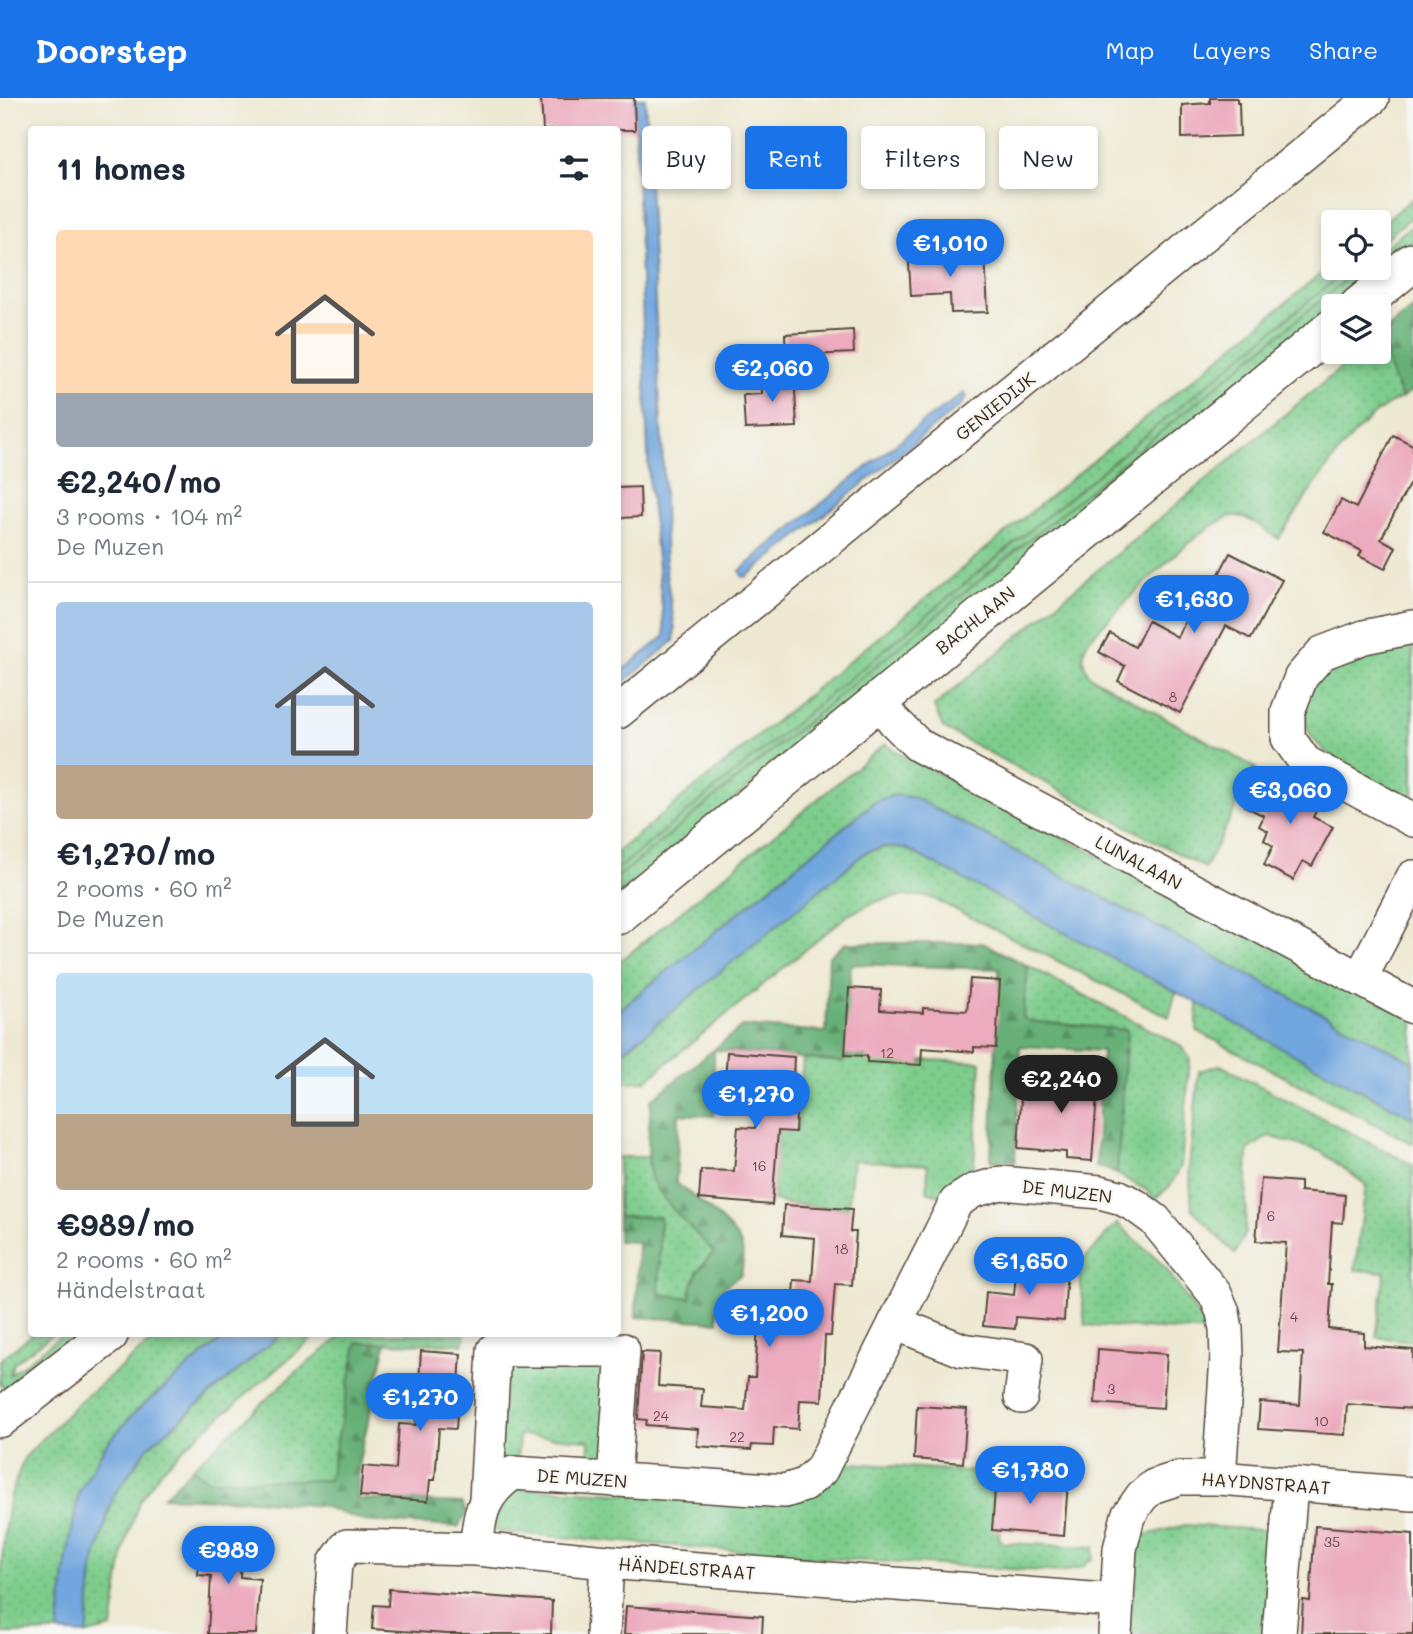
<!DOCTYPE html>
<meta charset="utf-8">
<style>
body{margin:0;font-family:Mali,sans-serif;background:#f6f6f7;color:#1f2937;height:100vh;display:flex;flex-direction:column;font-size:26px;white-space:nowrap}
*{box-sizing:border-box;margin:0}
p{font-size:23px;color:#747a83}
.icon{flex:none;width:38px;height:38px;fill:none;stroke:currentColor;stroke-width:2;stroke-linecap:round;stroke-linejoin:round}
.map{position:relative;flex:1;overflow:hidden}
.sheet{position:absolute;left:28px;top:28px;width:593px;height:1211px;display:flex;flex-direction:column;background:#fff;border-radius:7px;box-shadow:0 4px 10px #0003}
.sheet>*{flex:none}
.hud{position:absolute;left:642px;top:28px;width:665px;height:63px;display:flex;gap:14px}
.buttons{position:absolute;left:1321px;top:112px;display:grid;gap:14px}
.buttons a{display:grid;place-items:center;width:70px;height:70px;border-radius:7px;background:#fff;box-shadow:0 4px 10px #0003;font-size:35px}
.price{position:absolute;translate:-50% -60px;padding:0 16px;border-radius:24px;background:#1a73e8;color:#fff;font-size:23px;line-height:46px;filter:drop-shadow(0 2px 4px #0008)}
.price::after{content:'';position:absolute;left:50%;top:42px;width:21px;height:16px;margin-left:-10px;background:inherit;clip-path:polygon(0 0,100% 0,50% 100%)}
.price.on{background:#222;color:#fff}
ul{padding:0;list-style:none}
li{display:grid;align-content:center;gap:14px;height:371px;padding:0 28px}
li+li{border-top:2px solid #e0e1e3}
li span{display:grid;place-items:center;height:217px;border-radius:7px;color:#555}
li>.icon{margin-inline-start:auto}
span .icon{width:126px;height:126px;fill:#fffc;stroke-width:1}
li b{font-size:30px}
h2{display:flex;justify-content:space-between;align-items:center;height:84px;padding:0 28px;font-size:30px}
.chip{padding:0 24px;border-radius:7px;background:#fff;box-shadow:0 4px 10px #0003;font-size:24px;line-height:63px}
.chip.on{background:#1a73e8;color:#fff}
header{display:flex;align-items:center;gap:42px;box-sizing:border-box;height:98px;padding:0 35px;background:#1a73e8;color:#fff}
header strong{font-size:33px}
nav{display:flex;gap:38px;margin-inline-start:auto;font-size:24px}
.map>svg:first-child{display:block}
.grass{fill:url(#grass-dots);stroke:#5c7c56;stroke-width:2}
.forest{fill:url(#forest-firs);stroke:#506d4b;stroke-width:2}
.wetland{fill:url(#wetland-marsh);stroke:#5c7c56;stroke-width:2}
.water{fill:#71a6de;stroke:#56687e;stroke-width:2}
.building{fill:#ecabbf}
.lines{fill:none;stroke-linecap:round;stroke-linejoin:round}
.minor-casing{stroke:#564739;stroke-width:36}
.major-casing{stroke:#564739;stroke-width:41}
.minor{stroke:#fff;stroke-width:33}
.major{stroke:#fff;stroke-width:38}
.labels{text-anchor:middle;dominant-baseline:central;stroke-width:5;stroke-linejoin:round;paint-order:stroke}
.number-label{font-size:14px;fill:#674a46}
.street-label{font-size:18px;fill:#3b2a1e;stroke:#f6f6f2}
</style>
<header>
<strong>Doorstep</strong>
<nav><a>Map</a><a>Layers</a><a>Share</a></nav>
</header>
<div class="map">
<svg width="1413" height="1536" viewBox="0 0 1413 1536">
<defs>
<pattern id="grass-dots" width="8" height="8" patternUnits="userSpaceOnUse" patternTransform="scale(1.75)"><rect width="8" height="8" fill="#7ecd8d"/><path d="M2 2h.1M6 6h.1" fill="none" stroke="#6eb079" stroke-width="1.8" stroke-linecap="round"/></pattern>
<pattern id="forest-firs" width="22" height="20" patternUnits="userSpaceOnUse" patternTransform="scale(1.75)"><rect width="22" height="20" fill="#66b078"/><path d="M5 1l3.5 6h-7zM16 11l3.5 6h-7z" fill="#558f62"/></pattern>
<pattern id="wetland-marsh" width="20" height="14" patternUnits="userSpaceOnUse" patternTransform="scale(1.75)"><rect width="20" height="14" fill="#7ecd8d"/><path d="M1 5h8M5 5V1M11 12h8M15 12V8" fill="none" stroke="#6eb079"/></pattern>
</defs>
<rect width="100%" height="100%" fill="#f6f6f2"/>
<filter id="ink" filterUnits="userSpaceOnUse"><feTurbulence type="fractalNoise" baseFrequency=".0143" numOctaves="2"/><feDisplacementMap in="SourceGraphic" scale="14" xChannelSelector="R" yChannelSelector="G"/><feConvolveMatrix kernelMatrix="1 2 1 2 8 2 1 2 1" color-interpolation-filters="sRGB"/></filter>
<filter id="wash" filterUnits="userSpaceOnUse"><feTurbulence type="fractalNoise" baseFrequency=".00686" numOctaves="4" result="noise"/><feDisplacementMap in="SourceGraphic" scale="28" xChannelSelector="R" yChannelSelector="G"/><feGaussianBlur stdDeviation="1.57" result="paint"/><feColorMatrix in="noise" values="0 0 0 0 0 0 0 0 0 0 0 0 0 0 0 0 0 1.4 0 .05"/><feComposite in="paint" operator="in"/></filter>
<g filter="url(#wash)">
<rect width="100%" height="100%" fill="#eee9d3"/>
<!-- grass -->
<g class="grass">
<path d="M 1413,100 L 1413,118 L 1379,146 L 1379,128 Z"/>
<path d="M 1413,127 L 1413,144 L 618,797 L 618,779 L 1360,170 L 1379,170 L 1379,154 Z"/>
<path d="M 1333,166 L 1334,170 L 1349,170 L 618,771 L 618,753 Z"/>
<path d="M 1393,227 C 1380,249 1392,279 1402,300 C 1357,315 1306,401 1278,441 C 1266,433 1251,419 1236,418 C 1207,416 1114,517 1089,541 C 1081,555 1081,565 1091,579 L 1256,670 L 1205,770 L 943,630 L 934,608 L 1360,254 L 1379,254 L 1379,238 Z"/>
<path d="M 1413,537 L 1413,704 C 1386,690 1315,658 1307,629 C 1302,611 1310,593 1317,576 L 1352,567 L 1373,552 Z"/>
<path d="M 885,646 L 897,654 L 1413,920 L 1413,964 L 915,700 L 896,697 L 876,703 L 618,913 L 618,865 Z"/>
<path d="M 883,749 L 905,750 L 1176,893 L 1169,919 L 930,799 C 896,795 878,801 848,817 L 645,983 L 623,984 L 618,988 L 618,958 L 866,754 Z"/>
<path d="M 1028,868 L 1180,947 L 1190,960 L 1181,1069 L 1170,1088 L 1154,1101 L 1148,1093 L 1117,1076 L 1127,932 L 1028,923 L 1023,919 Z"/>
<path d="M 1197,904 L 1413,1020 L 1413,1046 L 1197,933 Z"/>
<path d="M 847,958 L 890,960 L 890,965 L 922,966 L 922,962 L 981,964 L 973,1080 C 956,1091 947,1102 927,1093 L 928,1067 L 853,1062 L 848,1111 L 781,1105 L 772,1102 L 777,1033 L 797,1034 L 803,960 L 843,964 Z"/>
<path d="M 1220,967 L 1413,1067 L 1413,1243 L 1376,1239 L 1385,1174 L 1355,1172 L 1366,1087 L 1320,1053 L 1269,1038 L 1248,1052 L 1245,1135 L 1235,1156 L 1192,1111 L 1189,1068 L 1199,973 Z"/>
<path d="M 618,1059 L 649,1059 L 652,1081 L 664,1099 L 714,1154 C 698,1171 693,1176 690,1200 L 659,1196 L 660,1119 L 618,1118 Z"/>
<path d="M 1117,1125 L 1165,1169 L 1209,1234 L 1085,1227 L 1079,1167 Z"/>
<path d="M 33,1236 L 53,1236 L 14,1265 L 10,1277 L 63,1236 L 84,1236 L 7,1291 L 0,1286 L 0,1262 Z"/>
<path d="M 161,1236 L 228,1236 L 133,1316 L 103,1351 L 79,1394 L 67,1459 L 58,1534 L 1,1535 L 0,1482 L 5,1431 L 9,1402 L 24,1360 L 80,1303 Z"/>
<path d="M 281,1236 L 318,1236 L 188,1346 L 160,1374 L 139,1404 L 124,1450 L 112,1530 L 87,1536 L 93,1470 L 113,1399 L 147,1350 Z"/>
<path d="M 344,1236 L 465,1236 L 463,1246 L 357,1245 L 329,1383 L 208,1382 L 192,1370 L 295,1275 Z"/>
<path d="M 501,1259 L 614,1265 L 608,1367 L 588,1368 L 589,1342 L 519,1337 L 517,1363 L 495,1360 Z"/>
<path d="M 837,1364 L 1004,1376 L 999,1440 L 1004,1445 L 1094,1449 L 1093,1460 L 1082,1469 L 1063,1474 L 851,1462 L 498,1434 L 489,1421 L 507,1392 L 523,1390 L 788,1404 Z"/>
<path d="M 1185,1427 L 1277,1433 L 1269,1536 L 1130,1536 L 1135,1460 L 1142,1438 Z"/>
</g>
<!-- forest -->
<g class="forest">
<path d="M 1413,211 L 1413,292 L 1402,300 C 1393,281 1377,250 1391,229 C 1397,222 1406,216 1413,211 Z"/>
<path d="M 846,845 L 983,845 L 1028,868 L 1023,919 L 1028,923 L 1127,932 L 1117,1076 L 1103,1070 L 1096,1069 L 1102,953 L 1020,948 L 1015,1064 L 991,1063 L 999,871 L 851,866 L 847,958 L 843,964 L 714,952 L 714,1018 L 679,1016 L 676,1085 C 693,1098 729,1125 739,1143 C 745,1154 743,1165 741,1177 C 717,1191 717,1197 718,1224 L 636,1219 L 638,1144 L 618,1143 L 618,1118 L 660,1119 L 659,1196 L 690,1200 C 693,1177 698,1171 714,1154 C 699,1138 657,1099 651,1079 C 645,1055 650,1026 651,1002 L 743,928 L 826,934 L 829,858 Z"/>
<path d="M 357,1245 L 386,1245 L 359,1363 L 357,1401 L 462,1405 L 467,1416 L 458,1429 L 364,1423 L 322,1408 L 255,1402 L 163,1399 L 192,1370 L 208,1382 L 329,1382 Z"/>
</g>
<!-- wetland -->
<path class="wetland" d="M 1349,170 L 1360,170 L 618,779 L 618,771 Z"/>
<!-- water -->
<g class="water">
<path d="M 634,0 L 645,0 L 663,367 L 666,475 L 675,531 L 674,543 L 618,589 L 618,576 L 665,538 L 649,383 Z"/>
<path d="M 964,295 L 967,299 L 960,308 L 754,473 L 746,479 L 742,478 L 740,473 L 761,454 L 922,325 Z"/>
<path d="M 896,697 L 915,700 L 1413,964 L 1413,1020 L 905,750 L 883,749 L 866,754 L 618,958 L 618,913 L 876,703 Z"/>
<path d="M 228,1236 L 281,1236 L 147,1350 L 113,1399 L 93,1470 L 87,1536 L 58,1534 L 67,1459 L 79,1394 L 103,1351 L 133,1316 Z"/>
</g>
<g id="blocks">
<!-- building -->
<g class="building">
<path d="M 541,0 L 634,0 L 635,32 L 543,32 Z"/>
<path d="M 1210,0 L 1237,0 L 1237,5 L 1239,5 L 1240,38 L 1182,40 L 1182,7 L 1210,5 Z"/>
<path d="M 934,149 L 935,158 L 985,156 L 988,214 L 951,215 L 950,196 L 911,198 L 908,150 Z"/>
<path d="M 853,232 L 854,255 L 786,258 L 785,236 Z"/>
<path d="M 794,275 L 797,329 L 745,331 L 743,297 L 762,296 L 761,277 Z"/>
<path d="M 1393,337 L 1413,347 L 1413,379 L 1381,441 L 1396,449 L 1385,471 L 1359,458 L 1362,453 L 1324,434 L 1341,402 L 1356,410 Z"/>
<path d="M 640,389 L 641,419 L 618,420 L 618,390 Z"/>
<path d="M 1230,455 L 1282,482 L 1251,541 L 1226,528 L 1180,615 L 1118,583 L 1125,568 L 1099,554 L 1110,535 L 1135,549 L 1148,523 L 1177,539 L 1200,496 L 1207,499 Z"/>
<path d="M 1284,680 L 1323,700 L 1313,719 L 1333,729 L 1312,768 L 1303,763 L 1293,782 L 1264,767 L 1273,748 L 1264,742 L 1268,733 L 1259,728 L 1264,718 L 1245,708 L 1255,688 L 1265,694 L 1270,684 L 1280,689 Z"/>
<path d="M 970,881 L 1000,883 L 996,950 L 974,949 L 974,954 L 922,950 L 921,967 L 867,964 L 867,958 L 845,957 L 849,890 L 881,892 L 880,912 L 923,915 L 923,910 L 967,913 Z"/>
<path d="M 727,954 L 794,959 L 793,980 L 798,981 L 795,1034 L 778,1033 L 772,1107 L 699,1101 L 701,1072 L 734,1073 L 738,1029 L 755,1030 L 758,987 L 725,984 Z"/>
<path d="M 1065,970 L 1099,972 L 1092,1063 L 1066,1061 L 1066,1054 L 1018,1050 L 1022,985 L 1063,988 Z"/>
<path d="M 1261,1081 L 1300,1084 L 1300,1093 L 1345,1097 L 1343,1125 L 1332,1124 L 1328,1186 L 1332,1186 L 1329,1231 L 1364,1235 L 1364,1248 L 1413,1252 L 1413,1311 L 1347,1306 L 1345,1337 L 1258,1331 L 1260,1304 L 1300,1307 L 1303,1255 L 1278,1254 L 1286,1145 L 1256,1143 Z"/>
<path d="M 784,1107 L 852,1111 L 850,1134 L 856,1134 L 852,1187 L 835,1186 L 831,1238 L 825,1238 L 822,1303 L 800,1302 L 798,1331 L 774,1329 L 773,1348 L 752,1347 L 751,1352 L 697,1348 L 698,1331 L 646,1327 L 647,1322 L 638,1321 L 642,1254 L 660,1255 L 658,1288 L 703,1291 L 701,1309 L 745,1312 L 748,1279 L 755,1279 L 758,1225 L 791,1227 L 794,1182 L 812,1183 L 815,1140 L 782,1137 Z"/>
<path d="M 1017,1164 L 1067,1168 L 1064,1223 L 1016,1219 L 1015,1231 L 983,1228 L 986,1194 L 1014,1197 Z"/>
<path d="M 1098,1251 L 1167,1256 L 1163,1310 L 1095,1305 Z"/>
<path d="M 421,1253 L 461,1256 L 456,1331 L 439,1330 L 435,1382 L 430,1382 L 428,1403 L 360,1398 L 363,1368 L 396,1371 L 399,1326 L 416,1327 Z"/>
<path d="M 917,1308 L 967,1311 L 963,1365 L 914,1361 Z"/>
<path d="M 996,1378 L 1068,1384 L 1064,1438 L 992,1432 Z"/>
<path d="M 1315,1428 L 1413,1436 L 1413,1536 L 1301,1536 L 1303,1502 L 1310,1503 Z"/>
<path d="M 202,1431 L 236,1434 L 233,1461 L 241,1462 L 240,1479 L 260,1481 L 256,1536 L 208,1536 L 211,1478 L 198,1477 Z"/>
<path d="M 389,1491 L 552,1503 L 551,1536 L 447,1536 L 372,1531 L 374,1507 L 388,1508 Z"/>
<path d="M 626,1508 L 763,1518 L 762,1536 L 624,1536 Z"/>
</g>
</g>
</g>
<g filter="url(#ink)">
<use href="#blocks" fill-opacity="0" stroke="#564739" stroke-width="2"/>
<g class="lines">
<!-- minor casing -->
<g class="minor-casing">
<g id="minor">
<path d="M 1413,529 L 1364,539 L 1322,555 L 1301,579 L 1288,613 L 1288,640 L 1305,664 L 1413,722"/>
<path d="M 879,602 L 894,623 L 918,647 L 1413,909"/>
<path d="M 618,614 L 1372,0"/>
<path d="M 1360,881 L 1413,779"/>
<path d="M 895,1225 L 962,1252 L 1026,1261 L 1021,1299"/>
<path d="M 486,1402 L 494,1252 L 623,1252 L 614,1382"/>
<path d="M 477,1451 C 478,1417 483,1395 513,1375 L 785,1393 L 804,1387 L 821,1372 L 956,1104 L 973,1093 L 1001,1085 L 1100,1094 L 1119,1099 L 1136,1108 L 1155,1122 L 1215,1196 L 1223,1214 L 1226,1231 L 1227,1259 L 1219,1380"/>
<path d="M 330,1536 L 335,1465 L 347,1448 L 477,1451 L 607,1464 L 1117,1503"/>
<path d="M 603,1536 L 607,1464"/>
<path d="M 1115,1536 L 1120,1451 L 1128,1418 L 1142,1398 L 1154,1388 L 1179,1380 L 1219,1380 L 1413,1396"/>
<path d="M 1279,1536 L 1291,1387"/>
</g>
</g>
<!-- major casing -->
<g class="major-casing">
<g id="major">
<path d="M 1359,208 L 1413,164"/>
<path d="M 618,817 L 1334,229"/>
<path d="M 0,1320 L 109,1236"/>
</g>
</g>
<!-- minor -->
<use href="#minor" class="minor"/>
<!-- major -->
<use href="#major" class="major"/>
</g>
</g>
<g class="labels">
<!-- number labels -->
<g class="number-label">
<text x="1173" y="598">8</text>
<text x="887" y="954">12</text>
<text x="759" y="1067">16</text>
<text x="1271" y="1117">6</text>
<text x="841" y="1150">18</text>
<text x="1294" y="1218">4</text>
<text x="1111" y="1290">3</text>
<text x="661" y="1317">24</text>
<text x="1321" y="1322">10</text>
<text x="737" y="1338">22</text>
<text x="1332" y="1443">35</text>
</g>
<!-- street labels -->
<g class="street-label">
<text transform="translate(995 308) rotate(-39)">GENIEDIJK</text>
<text transform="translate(975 522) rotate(-39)">BACHLAAN</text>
<text transform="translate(1139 764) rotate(28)">LUNALAAN</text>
<text transform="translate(1067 1093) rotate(7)">DE MUZEN</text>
<text transform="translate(582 1380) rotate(4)">DE MUZEN</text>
<text transform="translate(1266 1385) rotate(4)">HAYDNSTRAAT</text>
<text transform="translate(687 1470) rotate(4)">HÄNDELSTRAAT</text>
</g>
</g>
</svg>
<div class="buttons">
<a><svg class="icon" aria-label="locate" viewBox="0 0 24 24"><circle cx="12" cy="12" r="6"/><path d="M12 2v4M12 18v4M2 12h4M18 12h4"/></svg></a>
<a><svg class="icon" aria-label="layers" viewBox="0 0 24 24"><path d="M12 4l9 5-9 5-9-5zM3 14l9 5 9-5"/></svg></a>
</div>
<b class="price" style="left:950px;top:181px">€1,010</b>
<b class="price" style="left:772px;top:306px">€2,060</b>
<b class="price" style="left:1194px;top:537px">€1,630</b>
<b class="price" style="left:1290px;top:728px">€3,060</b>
<b class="price on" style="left:1061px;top:1017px">€2,240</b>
<b class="price" style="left:756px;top:1032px">€1,270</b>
<b class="price" style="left:1029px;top:1199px">€1,650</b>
<b class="price" style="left:769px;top:1251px">€1,200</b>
<b class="price" style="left:420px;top:1335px">€1,270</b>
<b class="price" style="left:1030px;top:1408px">€1,780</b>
<b class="price" style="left:228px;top:1488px">€989</b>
<div class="hud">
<a class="chip">Buy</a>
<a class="chip on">Rent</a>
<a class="chip">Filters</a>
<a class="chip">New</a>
</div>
<section class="sheet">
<h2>11 homes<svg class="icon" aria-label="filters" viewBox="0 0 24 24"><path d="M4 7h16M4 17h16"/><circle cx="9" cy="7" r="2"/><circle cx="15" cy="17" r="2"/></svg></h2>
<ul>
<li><span style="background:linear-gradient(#ffd9b3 75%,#9aa5b1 0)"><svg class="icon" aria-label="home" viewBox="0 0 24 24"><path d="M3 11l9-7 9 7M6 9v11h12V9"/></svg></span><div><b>€2,240/mo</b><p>3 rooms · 104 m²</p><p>De Muzen</p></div></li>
<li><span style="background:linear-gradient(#a9c7e8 75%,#b9a48a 0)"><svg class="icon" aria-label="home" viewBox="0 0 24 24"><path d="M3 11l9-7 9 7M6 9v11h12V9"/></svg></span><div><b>€1,270/mo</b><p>2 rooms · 60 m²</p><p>De Muzen</p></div></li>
<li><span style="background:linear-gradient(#bfe0f5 65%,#b9a48a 0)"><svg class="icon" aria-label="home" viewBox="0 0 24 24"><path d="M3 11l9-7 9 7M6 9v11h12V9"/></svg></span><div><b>€989/mo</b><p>2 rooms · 60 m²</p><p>Händelstraat</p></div></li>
</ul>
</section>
</div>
